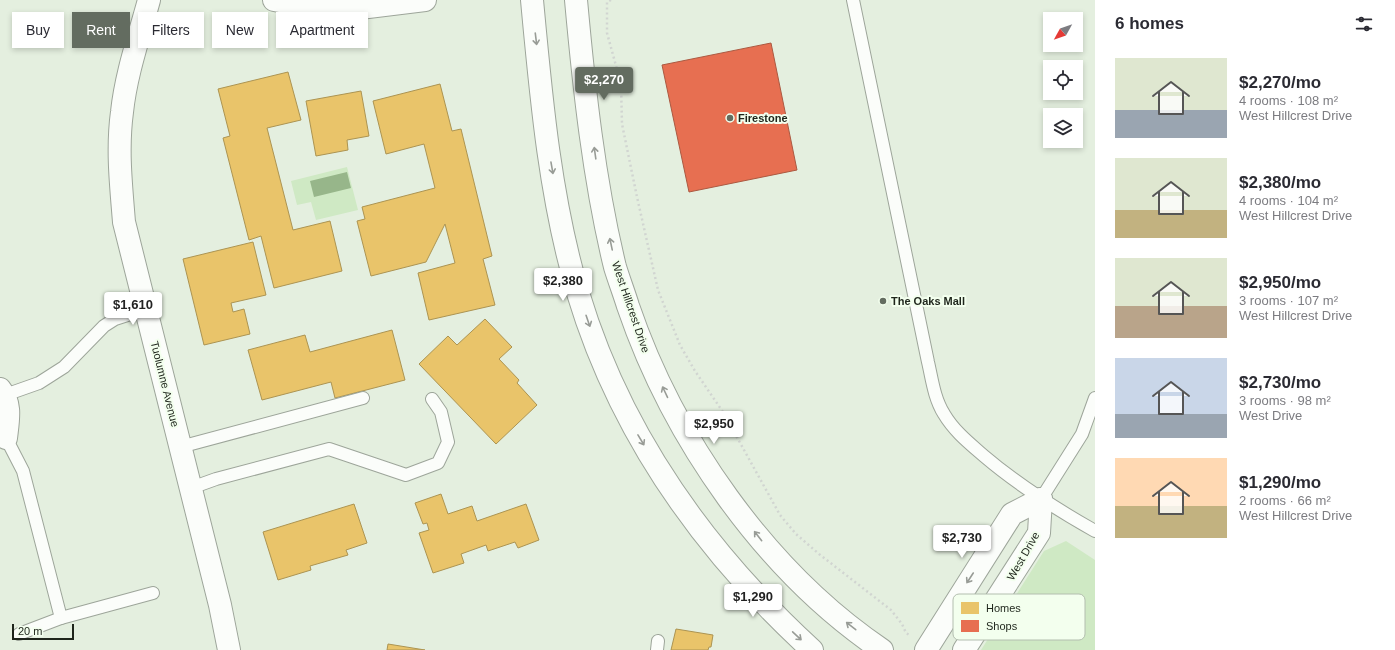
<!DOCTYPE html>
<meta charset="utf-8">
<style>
body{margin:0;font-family:Helvetica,sans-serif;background:#f2f2f3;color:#2b2b33;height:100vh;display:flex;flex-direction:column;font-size:15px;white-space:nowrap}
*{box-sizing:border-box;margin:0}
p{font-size:13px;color:#7c7c81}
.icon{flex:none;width:22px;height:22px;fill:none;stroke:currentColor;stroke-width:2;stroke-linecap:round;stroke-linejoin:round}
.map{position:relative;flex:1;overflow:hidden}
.drawer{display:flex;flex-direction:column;background:#fff;width:300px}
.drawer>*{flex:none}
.top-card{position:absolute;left:12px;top:12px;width:380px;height:36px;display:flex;gap:8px}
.needle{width:26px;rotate:230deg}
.fabs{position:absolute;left:1043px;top:12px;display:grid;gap:8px}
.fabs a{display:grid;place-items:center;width:40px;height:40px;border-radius:0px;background:#fff;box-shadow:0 2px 6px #0003;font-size:20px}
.scale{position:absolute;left:12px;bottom:10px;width:62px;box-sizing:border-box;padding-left:4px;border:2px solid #1e251b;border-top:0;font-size:11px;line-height:14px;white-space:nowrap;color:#1e251b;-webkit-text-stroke:3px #f3ffee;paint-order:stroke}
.price{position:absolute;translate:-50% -34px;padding:0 9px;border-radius:4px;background:#fff;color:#222;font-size:13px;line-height:26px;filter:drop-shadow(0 1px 2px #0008)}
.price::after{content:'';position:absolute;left:50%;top:24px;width:12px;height:9px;margin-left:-6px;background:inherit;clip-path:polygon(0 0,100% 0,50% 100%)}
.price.active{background:#636c60;color:#fff}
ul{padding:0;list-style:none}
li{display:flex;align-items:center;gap:12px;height:100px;padding:0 20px}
li span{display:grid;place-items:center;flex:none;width:112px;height:80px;border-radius:0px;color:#555}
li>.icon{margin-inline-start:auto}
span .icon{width:48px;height:48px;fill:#fffc;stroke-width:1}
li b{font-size:17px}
h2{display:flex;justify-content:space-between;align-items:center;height:48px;padding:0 20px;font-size:17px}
.chip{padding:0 14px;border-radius:0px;background:#fff;box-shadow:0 2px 6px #0003;font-size:14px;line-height:36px}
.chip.active{background:#636c60;color:#fff}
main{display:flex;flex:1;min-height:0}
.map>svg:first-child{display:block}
.green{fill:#cfe9c4}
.water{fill:#97b68a}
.homes{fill:#e9c46a;stroke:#ac9452}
.shops{fill:#e76f51;stroke:#ab5941}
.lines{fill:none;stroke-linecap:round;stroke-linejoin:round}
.lane-casing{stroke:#9da59a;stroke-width:14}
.street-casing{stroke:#9da59a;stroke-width:24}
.secondary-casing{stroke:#9da59a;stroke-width:24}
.path{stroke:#d1d5d1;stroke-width:2.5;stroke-dasharray:2 3;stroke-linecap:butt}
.lane{stroke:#fbfdfa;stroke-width:12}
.street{stroke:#fbfdfa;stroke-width:22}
.secondary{stroke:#fbfdfa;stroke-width:22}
.oneway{stroke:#989c96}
.poi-dot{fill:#636c60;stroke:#f3ffee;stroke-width:1.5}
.labels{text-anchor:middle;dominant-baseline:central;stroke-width:4;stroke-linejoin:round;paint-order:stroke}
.poi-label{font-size:11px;font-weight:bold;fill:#1e251b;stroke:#f3ffee;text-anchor:start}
.street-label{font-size:11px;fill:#1e251b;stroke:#f3ffee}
.key{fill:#f3ffee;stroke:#b3beaf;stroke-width:1}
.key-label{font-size:11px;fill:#1e251b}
</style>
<main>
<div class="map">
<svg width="1095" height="650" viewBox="0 0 1095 650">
<rect width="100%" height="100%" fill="#e4efdf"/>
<!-- green -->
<g class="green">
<path d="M 347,167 L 358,210 L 316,220 L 311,202 L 297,205 L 291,181 Z"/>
<path d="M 1066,541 L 1095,560 L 1095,650 L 981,650 L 1044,551 Z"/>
</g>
<!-- water -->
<path class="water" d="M 347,172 L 351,188 L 314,197 L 310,181 Z"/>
<!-- homes -->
<g class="homes">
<path d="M 288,72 L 301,120 L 267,128 L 293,230 L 330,221 L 342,271 L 274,288 L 261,236 L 249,240 L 223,138 L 230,136 L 218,89 Z"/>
<path d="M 440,84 L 452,131 L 461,129 L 492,256 L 483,259 L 495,305 L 429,320 L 418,273 L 455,263 L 445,224 L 426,262 L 371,276 L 357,221 L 365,219 L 362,207 L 435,188 L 424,144 L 386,154 L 373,101 Z"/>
<path d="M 361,91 L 369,136 L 347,140 L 348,150 L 316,156 L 306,101 Z"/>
<path d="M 253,242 L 266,295 L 231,303 L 233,312 L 244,309 L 250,334 L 204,345 L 183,259 Z"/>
<path d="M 485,319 L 512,347 L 499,359 L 519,380 L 517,383 L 537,405 L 496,444 L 419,364 L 448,336 L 457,345 Z"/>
<path d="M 392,330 L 405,380 L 335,398 L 331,382 L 262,400 L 248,350 L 305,335 L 310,352 Z"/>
<path d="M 441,494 L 448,514 L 472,506 L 477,521 L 526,504 L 539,540 L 518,548 L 515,542 L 488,551 L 486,545 L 461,554 L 464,563 L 433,573 L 419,533 L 429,530 L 427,523 L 423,524 L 415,503 Z"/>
<path d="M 354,504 L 367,543 L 346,550 L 348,555 L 310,566 L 311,570 L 278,580 L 263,532 Z"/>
<path d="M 676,629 L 713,635 L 711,647 L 709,647 L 708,650 L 671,650 Z"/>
<path d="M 388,644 L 425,650 L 387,650 Z"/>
</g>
<!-- shops -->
<path class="shops" d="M 771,43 L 797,170 L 689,192 L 662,65 Z"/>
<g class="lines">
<!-- lane casing -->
<g class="lane-casing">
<g id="lane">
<path d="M 853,0 L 928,362 C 932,379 934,398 944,414 C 954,431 969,443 984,456 C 1018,485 1056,509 1095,531"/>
<path d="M 5,395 L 39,383 L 64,367 L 104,326 L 115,319 L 146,309"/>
<path d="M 6,438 L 23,471 L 61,618"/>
<path d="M 180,447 L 363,398"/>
<path d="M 191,488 L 216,479 L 329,449 L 406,475 L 438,463 L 448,442 L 441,412 L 432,399"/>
<path d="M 1041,499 L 1082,434 L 1095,398"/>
<path d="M 19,634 L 61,618 L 153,593"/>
<path d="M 657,650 L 658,641"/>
</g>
</g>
<!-- street casing -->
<g class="street-casing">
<g id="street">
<path d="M 149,0 C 139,37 126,74 122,112 C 117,149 121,185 124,222 L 220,605 L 229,650"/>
<path d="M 274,0 L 285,2 L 360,8 L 425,0"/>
<path d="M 0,389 C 12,404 8,420 6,438"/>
<path d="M 926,650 L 1012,514 L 1041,499"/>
<path d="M 964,650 L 1039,533 L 1041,499"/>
</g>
</g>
<!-- secondary casing -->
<g class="secondary-casing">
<g id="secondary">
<path d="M 532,0 C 541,97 550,199 578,293 C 620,433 705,552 812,650"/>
<path d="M 576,0 C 584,88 594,181 615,267 C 619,280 624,293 628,306 C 673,438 765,571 882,650"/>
</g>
</g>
<!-- path -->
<path class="path" d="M 611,0 L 607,2 L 607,33 L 621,84 L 622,124 L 637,197 L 658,290 L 680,345 L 695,371 L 723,412 L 780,515 L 796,534 L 819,554 L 891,610 L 902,624 L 906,633 L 911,636"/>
<!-- lane -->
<use href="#lane" class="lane"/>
<!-- street -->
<use href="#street" class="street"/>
<!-- secondary -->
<use href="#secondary" class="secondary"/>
</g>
<!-- one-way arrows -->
<defs><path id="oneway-shaft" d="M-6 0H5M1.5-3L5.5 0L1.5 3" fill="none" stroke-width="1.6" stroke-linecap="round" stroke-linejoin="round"/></defs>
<g class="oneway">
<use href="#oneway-shaft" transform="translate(536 39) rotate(83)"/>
<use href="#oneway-shaft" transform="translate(595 153) rotate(-98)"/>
<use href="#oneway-shaft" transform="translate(552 168) rotate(80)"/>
<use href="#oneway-shaft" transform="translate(611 244) rotate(-102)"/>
<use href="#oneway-shaft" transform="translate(588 321) rotate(71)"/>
<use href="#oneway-shaft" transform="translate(665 392) rotate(-115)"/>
<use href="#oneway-shaft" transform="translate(641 440) rotate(59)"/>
<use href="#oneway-shaft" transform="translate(758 536) rotate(-128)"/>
<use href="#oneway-shaft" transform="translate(970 578) rotate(123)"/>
<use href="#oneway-shaft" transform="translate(851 626) rotate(-142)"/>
<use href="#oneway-shaft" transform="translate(797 636) rotate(43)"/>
</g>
<!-- markers -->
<g class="poi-dot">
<circle cx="730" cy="118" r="4"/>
<circle cx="883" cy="301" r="4"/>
</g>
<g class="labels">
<!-- poi labels -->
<g class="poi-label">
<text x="738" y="118">Firestone</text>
<text x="891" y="301">The Oaks Mall</text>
</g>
<!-- street labels -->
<g class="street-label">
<text transform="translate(631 307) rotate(71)">West Hillcrest Drive</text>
<text transform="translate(165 384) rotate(76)">Tuolumne Avenue</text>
<text transform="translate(1023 556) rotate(-60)">West Drive</text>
</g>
</g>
<!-- legend -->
<rect x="953" y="594" width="132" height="46" rx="6" class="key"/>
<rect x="961" y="602" width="18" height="12" fill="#e9c46a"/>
<rect x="961" y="620" width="18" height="12" fill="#e76f51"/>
<g class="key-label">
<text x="986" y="612">Homes</text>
<text x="986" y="630">Shops</text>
</g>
</svg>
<div class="fabs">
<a><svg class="needle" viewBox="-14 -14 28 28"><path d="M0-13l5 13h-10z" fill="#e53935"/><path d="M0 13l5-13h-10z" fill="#7c7c81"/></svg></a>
<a><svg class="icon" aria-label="locate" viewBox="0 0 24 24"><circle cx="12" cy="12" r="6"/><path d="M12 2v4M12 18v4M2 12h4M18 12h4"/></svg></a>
<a><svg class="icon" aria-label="layers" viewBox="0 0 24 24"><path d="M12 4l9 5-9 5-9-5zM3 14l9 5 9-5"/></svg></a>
</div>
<div class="scale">20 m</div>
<b class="price active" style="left:604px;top:101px">$2,270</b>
<b class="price" style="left:563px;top:302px">$2,380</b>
<b class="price" style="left:133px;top:326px">$1,610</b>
<b class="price" style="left:714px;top:445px">$2,950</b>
<b class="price" style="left:962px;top:559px">$2,730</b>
<b class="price" style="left:753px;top:618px">$1,290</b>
<div class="top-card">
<a class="chip">Buy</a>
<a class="chip active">Rent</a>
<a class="chip">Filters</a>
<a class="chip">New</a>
<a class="chip">Apartment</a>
</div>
</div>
<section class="drawer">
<h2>6 homes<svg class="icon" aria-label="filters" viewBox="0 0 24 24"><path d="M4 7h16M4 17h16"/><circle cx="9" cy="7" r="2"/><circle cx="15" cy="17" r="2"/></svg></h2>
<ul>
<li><span style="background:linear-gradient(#dfe7d0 65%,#9aa5b1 0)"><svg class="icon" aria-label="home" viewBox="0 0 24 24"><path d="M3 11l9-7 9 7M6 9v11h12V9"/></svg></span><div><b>$2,270/mo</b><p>4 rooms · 108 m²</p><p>West Hillcrest Drive</p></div></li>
<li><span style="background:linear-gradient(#dfe7d0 65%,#c2b280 0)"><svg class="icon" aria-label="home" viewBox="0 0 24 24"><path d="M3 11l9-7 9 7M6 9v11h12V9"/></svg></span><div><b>$2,380/mo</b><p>4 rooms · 104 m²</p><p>West Hillcrest Drive</p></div></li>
<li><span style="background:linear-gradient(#dfe7d0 60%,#b9a48a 0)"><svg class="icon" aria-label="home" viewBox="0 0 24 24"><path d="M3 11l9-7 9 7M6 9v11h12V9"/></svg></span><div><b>$2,950/mo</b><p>3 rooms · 107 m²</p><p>West Hillcrest Drive</p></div></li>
<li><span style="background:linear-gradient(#c9d6e8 70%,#9aa5b1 0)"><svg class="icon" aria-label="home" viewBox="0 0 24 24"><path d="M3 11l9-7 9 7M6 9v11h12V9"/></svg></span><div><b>$2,730/mo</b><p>3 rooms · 98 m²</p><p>West Drive</p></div></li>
<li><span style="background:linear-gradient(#ffd9b3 60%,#c2b280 0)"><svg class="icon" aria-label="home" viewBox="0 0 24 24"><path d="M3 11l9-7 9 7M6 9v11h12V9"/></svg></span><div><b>$1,290/mo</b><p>2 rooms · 66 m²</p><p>West Hillcrest Drive</p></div></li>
</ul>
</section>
</main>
